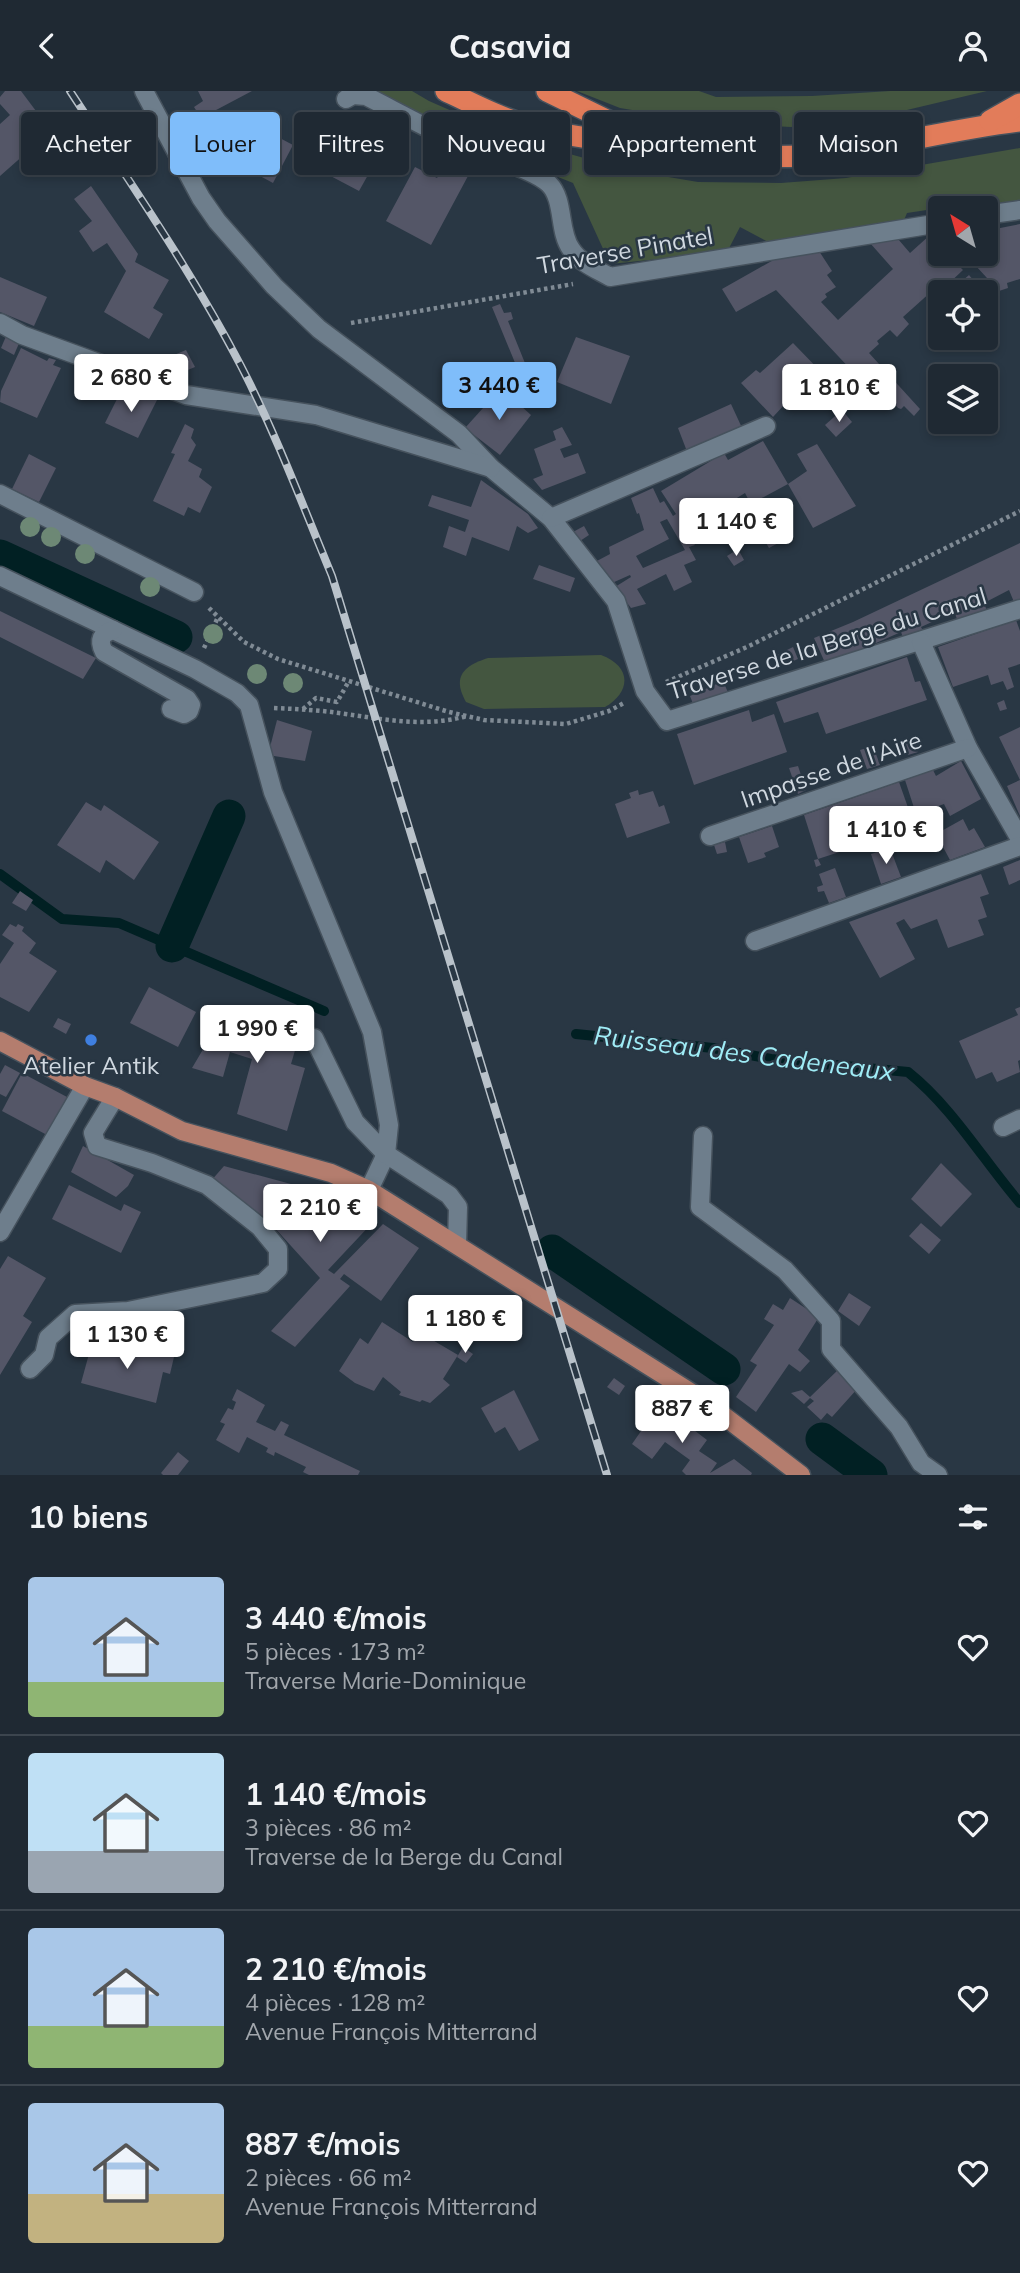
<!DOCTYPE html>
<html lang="fr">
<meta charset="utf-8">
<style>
body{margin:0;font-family:Mulish,sans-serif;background:#2c353f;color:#f1f3f6;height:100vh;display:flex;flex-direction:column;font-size:26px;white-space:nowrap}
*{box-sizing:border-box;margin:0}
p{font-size:23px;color:#a1a6ac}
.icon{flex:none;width:38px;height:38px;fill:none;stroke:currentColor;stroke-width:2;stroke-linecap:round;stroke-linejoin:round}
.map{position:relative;height:1384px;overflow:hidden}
.drawer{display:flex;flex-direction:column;background:#1f2933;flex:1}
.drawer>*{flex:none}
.hud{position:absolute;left:21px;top:21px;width:978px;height:63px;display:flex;gap:14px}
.needle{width:46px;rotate:323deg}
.fabs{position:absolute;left:928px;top:105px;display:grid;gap:14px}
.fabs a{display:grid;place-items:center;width:70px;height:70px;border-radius:7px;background:#1f2933;box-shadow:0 4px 10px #0003,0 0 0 2px #3c454e;font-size:35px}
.price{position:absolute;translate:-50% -60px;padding:0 16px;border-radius:7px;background:#fff;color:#222;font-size:23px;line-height:46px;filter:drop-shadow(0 2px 4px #0008)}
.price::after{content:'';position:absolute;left:50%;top:42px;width:21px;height:16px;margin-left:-10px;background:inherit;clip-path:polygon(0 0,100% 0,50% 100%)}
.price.active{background:#7fbdfa;color:#111}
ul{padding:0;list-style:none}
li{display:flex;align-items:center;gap:21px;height:175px;padding:0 28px}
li+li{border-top:2px solid #3c454e}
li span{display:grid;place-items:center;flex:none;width:196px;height:140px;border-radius:7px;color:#555}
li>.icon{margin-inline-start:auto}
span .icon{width:84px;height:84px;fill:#fffc;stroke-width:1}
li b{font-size:30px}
h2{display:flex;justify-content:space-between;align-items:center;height:84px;padding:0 28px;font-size:30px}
.tag{padding:0 24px;border-radius:7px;background:#1f2933;box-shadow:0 4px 10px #0003,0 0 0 2px #3c454e;font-size:24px;line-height:63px}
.tag.active{background:#7fbdfa;color:#111}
header{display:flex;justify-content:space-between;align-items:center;height:91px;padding:0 28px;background:#1f2933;font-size:32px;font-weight:700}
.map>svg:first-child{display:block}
.green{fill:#445640}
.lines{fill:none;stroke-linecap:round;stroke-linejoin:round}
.stream{stroke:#012023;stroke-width:10}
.canal{stroke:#012023;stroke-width:33}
.building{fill:#545667;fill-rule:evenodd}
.minor-casing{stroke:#46525d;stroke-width:21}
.major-casing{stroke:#46525d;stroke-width:21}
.highway-casing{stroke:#46525d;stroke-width:24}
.path{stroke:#808b95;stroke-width:4.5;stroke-dasharray:3.5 3.5;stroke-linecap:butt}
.minor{stroke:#6e7e8c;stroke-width:18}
.major{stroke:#b47d6e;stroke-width:18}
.highway{stroke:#e27c5a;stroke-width:21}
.rail-casing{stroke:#b9c2ca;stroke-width:8}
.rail{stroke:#293744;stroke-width:5;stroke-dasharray:16;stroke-linecap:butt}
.tree{fill:#6d8875}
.shop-dot{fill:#3f7fe0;stroke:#293744;stroke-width:2.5}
.labels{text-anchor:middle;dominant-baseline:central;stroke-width:5;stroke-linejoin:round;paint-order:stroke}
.street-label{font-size:24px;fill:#d0d8e0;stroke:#293744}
.poi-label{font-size:24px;fill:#d0d8e0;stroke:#293744}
.water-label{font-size:26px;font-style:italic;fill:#9fecf6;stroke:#293744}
</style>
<header><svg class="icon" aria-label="back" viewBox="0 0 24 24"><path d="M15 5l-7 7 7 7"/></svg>Casavia<svg class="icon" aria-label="person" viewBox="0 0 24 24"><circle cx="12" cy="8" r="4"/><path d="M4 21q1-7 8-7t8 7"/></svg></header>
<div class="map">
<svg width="1020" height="1384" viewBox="0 0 1020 1384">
<rect width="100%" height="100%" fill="#293744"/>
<!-- green -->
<g class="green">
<path d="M 376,0 L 412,0 L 429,10 L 516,48 L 627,79 L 698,91 L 781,92 L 846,87 L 1020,57 L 1020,111 L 985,117 L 940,117 L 907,122 L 904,129 L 770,152 L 740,136 L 727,161 L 610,173 L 573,92 C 506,65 437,40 376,0 Z"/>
<path d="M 577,0 L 699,0 L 716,6 L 812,5 L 890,0 L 987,0 L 890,23 L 791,36 L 710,32 L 620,17 Z"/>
<path d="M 601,564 C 631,575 632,600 605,616 L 484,618 L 466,611 C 452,586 463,575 488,567 Z"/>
</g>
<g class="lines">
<!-- stream -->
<g class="stream">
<path d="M 0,783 L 62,828 L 119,832 L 324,920"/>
<path d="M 576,943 L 713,957 L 771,968 L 908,981 C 953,1017 983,1069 1020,1112"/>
</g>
<!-- canal -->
<g class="canal">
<path d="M 0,465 L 176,546"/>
<path d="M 172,855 L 229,725"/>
<path d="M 552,1160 L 724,1278"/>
<path d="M 822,1348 L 871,1384"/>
</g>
</g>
<!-- building -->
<g class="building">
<path d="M 5,0 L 21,0 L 51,40 L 0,85 L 0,33 L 10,24 L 0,13 L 0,6 Z"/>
<path d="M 198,0 L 252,0 L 201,27 L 194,16 L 203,10 Z"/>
<path d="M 357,30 L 380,42 L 369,63 L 377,68 L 359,100 L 323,81 L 340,48 L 346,51 Z"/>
<path d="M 259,36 L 293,54 L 273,92 L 240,74 Z"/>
<path d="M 445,73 L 468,85 L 431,154 L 386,130 L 415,76 L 437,87 Z"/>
<path d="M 91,95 L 138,163 L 135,171 L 169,189 L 153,217 L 163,223 L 149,248 L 104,221 L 126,180 L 107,152 L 93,161 L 79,140 L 92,130 L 74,108 Z"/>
<path d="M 1020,133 L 1020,188 L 1007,192 L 1008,197 L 999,200 L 975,174 L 972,175 L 969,163 L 985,163 L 985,140 Z"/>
<path d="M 939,142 L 940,163 L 955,163 L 951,167 L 963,179 L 945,196 L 942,191 L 903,226 L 909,233 L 897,246 L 890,239 L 877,250 L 879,253 L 869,262 L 920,318 L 914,325 L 904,315 L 901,318 L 898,317 L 892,309 L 886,316 L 776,199 L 736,221 L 722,198 L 777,167 L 819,160 L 832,180 L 827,184 L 836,196 L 825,203 L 827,206 L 821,211 L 838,229 L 893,178 L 870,152 L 898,148 L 910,162 L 930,144 Z"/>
<path d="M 969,184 L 983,201 L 958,201 L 954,197 Z"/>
<path d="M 0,186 L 47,206 L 34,235 L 0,221 Z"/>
<path d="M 500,213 L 504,222 L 511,221 L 513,228 L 508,230 L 533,292 L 525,296 L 492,216 Z"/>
<path d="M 7,243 L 20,250 L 14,264 L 1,257 Z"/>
<path d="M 576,246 L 630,265 L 611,313 L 557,291 Z"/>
<path d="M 793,252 L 825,285 L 789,317 L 785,313 L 773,326 L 741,292 L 756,279 L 760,282 Z"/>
<path d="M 21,257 L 47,270 L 49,267 L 56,269 L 53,274 L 61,277 L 37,327 L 0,311 L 1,300 Z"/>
<path d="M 186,259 L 195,276 L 183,281 L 174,264 Z"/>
<path d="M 106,286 L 119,293 L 116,302 L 102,295 Z"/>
<path d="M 501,297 L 531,324 L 500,364 L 465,337 Z"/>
<path d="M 140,301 L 157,309 L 138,347 L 105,332 L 120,302 L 136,309 Z"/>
<path d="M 731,313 L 743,339 L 688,363 L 678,337 Z"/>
<path d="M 842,319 L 852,331 L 836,346 L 825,334 Z"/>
<path d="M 185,333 L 194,338 L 191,347 L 196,354 L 188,370 L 202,378 L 199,386 L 212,396 L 200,422 L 188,416 L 184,425 L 153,410 L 175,363 L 171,362 Z"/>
<path d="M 562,336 L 572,354 L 560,358 L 564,367 L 578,362 L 586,382 L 542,399 L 533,388 L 543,384 L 534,358 L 556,349 L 553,340 Z"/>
<path d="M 763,350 L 788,393 L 807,380 L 797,363 L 817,353 L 856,415 L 813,437 L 788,393 L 760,408 L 764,413 L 754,419 L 745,402 L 685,439 L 695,454 L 689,456 L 696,469 L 684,474 L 692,491 L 674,500 L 666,483 L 637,498 L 646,513 L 631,517 L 615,496 L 631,486 L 630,484 L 612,492 L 595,471 L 610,463 L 609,456 L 644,439 L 639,422 L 637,423 L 631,407 L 653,397 L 660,412 L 664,410 L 673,425 L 676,423 L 661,400 L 724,362 L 728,369 ZM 667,428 L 685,459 L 643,477 L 636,465 L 669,448 L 660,431 Z"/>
<path d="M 29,363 L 56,377 L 39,411 L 12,398 Z"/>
<path d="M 481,389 L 528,423 L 538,437 L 528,442 L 517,435 L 509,460 L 472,446 L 466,465 L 443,456 L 449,435 L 465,441 L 469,429 L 428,415 L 432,404 L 471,416 Z"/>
<path d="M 584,435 L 589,444 L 580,450 L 573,441 Z"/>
<path d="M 779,438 L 786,448 L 769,457 L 763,447 Z"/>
<path d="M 1020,452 L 1020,509 L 1014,511 L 1009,499 L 984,512 L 987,520 L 958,530 L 954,521 L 921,536 L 924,542 L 904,549 L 901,541 L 826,574 L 814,547 L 853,531 Z"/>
<path d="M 738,458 L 744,469 L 734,475 L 727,465 Z"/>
<path d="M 539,474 L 575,487 L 570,501 L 533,488 Z"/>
<path d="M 0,520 L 96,567 L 83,588 L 0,546 Z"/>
<path d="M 1016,529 L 1020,540 L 1020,573 L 1008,577 L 1014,596 L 1007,599 L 1003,590 L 991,594 L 988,584 L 953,596 L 938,556 Z"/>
<path d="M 793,556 L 798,568 L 782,575 L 777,564 Z"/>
<path d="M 907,566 L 915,591 L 920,590 L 927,609 L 826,643 L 818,621 L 784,632 L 776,611 Z"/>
<path d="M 723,590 L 730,606 L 695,618 L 690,605 Z"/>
<path d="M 1004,609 L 1007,618 L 1000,620 L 997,612 Z"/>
<path d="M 749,619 L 752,631 L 774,623 L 787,661 L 694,694 L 677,643 Z"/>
<path d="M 277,629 L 312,640 L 305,670 L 268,664 Z"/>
<path d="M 1020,636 L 1020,725 L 1007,695 L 1020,689 L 999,646 Z"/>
<path d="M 907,646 L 918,661 L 908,664 L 898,653 Z"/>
<path d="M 873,655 L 880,674 L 867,678 L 860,659 Z"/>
<path d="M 961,670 L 981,708 L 950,725 L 944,713 L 916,723 L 905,689 L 933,679 L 936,685 Z"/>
<path d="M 798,675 L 806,699 L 798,703 L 789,677 Z"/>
<path d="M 899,691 L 911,725 L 876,736 L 881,751 L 869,756 L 867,752 L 818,768 L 821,774 L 816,776 L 814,769 L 818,768 L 804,724 Z"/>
<path d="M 638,699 L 639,704 L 653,700 L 659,716 L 664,714 L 670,732 L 627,747 L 615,713 L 631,707 L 629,702 Z"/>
<path d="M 86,711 L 101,720 L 104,714 L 159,751 L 134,789 L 106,769 L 100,782 L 57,754 Z"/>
<path d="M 963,728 L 969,740 L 974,737 L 985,756 L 950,769 L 936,743 Z"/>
<path d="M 772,735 L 779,756 L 764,762 L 766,766 L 748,772 L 739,746 Z"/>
<path d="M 725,751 L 727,761 L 717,763 L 714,754 Z"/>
<path d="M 890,757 L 901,786 L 881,793 L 871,763 Z"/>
<path d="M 1020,769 L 1020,789 L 1009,794 L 1003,776 Z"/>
<path d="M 835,777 L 846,806 L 829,812 L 824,800 L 818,801 L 817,796 L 823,794 L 819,783 Z"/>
<path d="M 981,783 L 989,803 L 980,806 L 987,826 L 978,829 L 984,844 L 948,857 L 937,828 L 911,838 L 904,828 L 896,832 L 915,868 L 880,887 L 849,831 Z"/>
<path d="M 20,800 L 33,809 L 26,820 L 12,812 Z"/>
<path d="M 10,833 L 16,836 L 18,833 L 24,836 L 22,840 L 36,852 L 29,862 L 57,880 L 29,921 L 0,906 L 0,873 L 14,852 L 2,844 Z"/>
<path d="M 149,896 L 196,921 L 178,956 L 130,932 Z"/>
<path d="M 232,914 L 283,929 L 276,950 L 296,956 L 291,973 L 305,977 L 287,1040 L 237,1023 L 252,968 L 230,961 L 223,986 L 192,977 L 218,933 L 226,936 Z"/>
<path d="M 1020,916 L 1020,969 L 1018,970 L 1020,981 L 997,991 L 992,981 L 976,988 L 959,950 L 1018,924 L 1015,918 Z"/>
<path d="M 58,927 L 71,933 L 66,943 L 53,936 Z"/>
<path d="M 5,974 L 20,982 L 6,1006 L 0,1003 L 0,983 Z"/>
<path d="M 22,982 L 67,1006 L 47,1044 L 2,1020 Z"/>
<path d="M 83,1055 L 134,1084 L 128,1095 L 116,1106 L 71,1081 Z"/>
<path d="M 941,1072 L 972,1103 L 941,1136 L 911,1108 Z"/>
<path d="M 224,1075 L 313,1099 L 374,1130 L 328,1179 L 334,1183 L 383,1133 L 419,1157 L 381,1210 L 344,1183 L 340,1188 L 350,1195 L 295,1256 L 271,1240 L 320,1187 L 273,1135 L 210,1091 Z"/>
<path d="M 69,1094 L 121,1120 L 124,1113 L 141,1121 L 121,1162 L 52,1128 Z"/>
<path d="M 921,1132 L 941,1149 L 929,1163 L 909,1145 Z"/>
<path d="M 8,1165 L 46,1187 L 23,1225 L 32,1231 L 0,1284 L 0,1178 Z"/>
<path d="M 849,1202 L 871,1216 L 859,1235 L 838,1220 Z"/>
<path d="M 790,1207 L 819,1226 L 798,1259 L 810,1270 L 800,1281 L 789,1273 L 756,1321 L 736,1306 L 757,1274 L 750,1270 L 774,1234 L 764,1228 L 773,1213 L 783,1219 Z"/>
<path d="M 382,1231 L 413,1251 L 419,1241 L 458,1264 L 443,1288 L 450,1294 L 430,1312 L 422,1309 L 420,1311 L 399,1304 L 401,1301 L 383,1286 L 374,1300 L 355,1292 L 339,1280 L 360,1247 L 368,1253 Z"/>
<path d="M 92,1252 L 129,1261 L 131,1255 L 174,1266 L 170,1283 L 163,1281 L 156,1312 L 81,1292 Z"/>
<path d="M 463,1256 L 473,1263 L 466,1272 L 457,1266 Z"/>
<path d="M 839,1278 L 858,1297 L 832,1326 L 827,1322 L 821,1329 L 807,1316 L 814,1310 L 810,1307 L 804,1313 L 791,1302 L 802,1299 L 810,1306 Z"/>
<path d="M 614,1287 L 625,1295 L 619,1304 L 607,1296 Z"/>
<path d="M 237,1298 L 265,1314 L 256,1331 L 275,1340 L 281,1330 L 289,1334 L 284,1344 L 360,1380 L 358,1384 L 309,1384 L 303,1381 L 306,1376 L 275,1361 L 274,1365 L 266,1361 L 268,1357 L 247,1346 L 239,1362 L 216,1349 L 225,1333 L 220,1331 L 228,1317 L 233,1319 L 236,1311 L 232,1309 Z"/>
<path d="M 514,1299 L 539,1349 L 519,1360 L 505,1336 L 495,1342 L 481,1317 Z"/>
<path d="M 660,1313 L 707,1349 L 699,1360 L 717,1372 L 710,1382 L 734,1368 L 752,1382 L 751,1384 L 686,1384 L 682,1380 L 690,1369 L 665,1351 L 652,1368 L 632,1353 Z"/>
<path d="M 178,1361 L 189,1370 L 178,1384 L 163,1384 L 161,1382 Z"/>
</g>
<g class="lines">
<!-- minor casing -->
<g class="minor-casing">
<g id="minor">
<path d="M 144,0 L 201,107 L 217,130 L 274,195 L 319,238 L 459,343 L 491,377 L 551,427 L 616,510 L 645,600 L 667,630 L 1020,518"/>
<path d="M 346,8 L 353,4 L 366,5 C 401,23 436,42 471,58 C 491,67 535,79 549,93 C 565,109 558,140 571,158 C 579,171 596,178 610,186 L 940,132"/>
<path d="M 985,124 L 1020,119"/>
<path d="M 0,232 L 22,244 L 186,304 L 316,324 L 491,377"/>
<path d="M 0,403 L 194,501"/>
<path d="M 551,427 L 766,335"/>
<path d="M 0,485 L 195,578 L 237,602 L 249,614 L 273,701 L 372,941 L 389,1034 L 386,1063 L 369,1099"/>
<path d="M 113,539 C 101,543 98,549 104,561 L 187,608 L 191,614 L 189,620 L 184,623 L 171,618"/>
<path d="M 921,551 L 968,657 L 1020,748"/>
<path d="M 710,745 L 968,657"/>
<path d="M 755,850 L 1020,755"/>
<path d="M 314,947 L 355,1031 L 386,1063 L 449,1104 L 458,1116 L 457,1153"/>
<path d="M 1003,1036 L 1020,1028"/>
<path d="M 703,1045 L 700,1116 L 785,1179 L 831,1230 L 831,1258 L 899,1336 L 921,1372 L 938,1384"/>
<path d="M 0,1141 L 85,995"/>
<path d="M 30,1278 L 44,1264 L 48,1247 L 75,1223 L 128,1220 L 263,1192 L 278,1178 L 278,1158 L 260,1136 L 207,1094 L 152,1072 L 97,1055 L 93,1042 L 115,1006"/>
</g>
</g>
<!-- major casing -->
<g class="major-casing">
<path id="major" d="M 0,950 L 85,995 L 115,1006 L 182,1040 L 331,1082 L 369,1099 L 703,1309 L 801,1384"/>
</g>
<!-- highway casing -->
<g class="highway-casing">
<g id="highway">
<path d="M 446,0 C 473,13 500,27 529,35 C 563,45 599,48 634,53 C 703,63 772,71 841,61 C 901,52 960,37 1020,30"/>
<path d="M 547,0 L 645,48"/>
<path d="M 990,30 L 1020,13"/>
</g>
</g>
<!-- path -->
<g class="path">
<path d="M 351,232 L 573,193"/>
<path d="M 209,517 L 244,551 L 278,568 L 449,621 L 484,629 L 566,633 L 609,620 L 624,612"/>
<path d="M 204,557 L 218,526"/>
<path d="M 666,591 L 747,556 L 1020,420"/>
<path d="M 274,617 C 296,618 318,619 339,622 C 383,628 423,637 467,625"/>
<path d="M 303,618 L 316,607 L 337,611 L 349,590"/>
</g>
<!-- minor -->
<use href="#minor" class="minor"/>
<!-- major -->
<use href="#major" class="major"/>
<!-- highway -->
<use href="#highway" class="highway"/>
<!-- rail casing -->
<g class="rail-casing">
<path id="rail" d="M 70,0 C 129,90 191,179 241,275 C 276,343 303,415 332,485 L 607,1384"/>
</g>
<!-- rail -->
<use href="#rail" class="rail"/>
</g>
<!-- trees -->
<g class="tree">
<circle cx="30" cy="436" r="10"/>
<circle cx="51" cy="446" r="10"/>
<circle cx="85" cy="463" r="10"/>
<circle cx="150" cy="496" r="10"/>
<circle cx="213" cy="543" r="10"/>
<circle cx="257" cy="583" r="10"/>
<circle cx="293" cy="592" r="10"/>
</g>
<!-- markers -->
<circle class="shop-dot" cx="91" cy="949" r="7"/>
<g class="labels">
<!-- street labels -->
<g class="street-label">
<text transform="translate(625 159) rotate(-10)">Traverse Pinatel</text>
<text transform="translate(827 552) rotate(-17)">Traverse de la Berge du Canal</text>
<text transform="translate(831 678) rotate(-19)">Impasse de l'Aire</text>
</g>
<!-- poi labels -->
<g class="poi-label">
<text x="91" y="974">Atelier Antik</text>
</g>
<!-- water labels -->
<g class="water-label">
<text transform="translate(744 962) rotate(7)">Ruisseau des Cadeneaux</text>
</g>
</g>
</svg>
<div class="fabs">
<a><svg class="needle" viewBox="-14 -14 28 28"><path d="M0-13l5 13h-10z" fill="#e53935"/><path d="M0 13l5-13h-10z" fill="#a1a6ac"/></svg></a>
<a><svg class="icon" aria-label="locate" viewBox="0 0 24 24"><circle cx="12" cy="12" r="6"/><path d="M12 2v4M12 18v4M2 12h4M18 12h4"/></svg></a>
<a><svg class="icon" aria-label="layers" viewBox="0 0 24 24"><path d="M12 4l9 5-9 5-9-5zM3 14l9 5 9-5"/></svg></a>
</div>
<b class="price" style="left:131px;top:323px">2 680 €</b>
<b class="price active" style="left:499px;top:331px">3 440 €</b>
<b class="price" style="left:839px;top:333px">1 810 €</b>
<b class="price" style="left:736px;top:467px">1 140 €</b>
<b class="price" style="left:886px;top:775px">1 410 €</b>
<b class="price" style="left:257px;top:974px">1 990 €</b>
<b class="price" style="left:320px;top:1153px">2 210 €</b>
<b class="price" style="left:465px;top:1264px">1 180 €</b>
<b class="price" style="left:127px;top:1280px">1 130 €</b>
<b class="price" style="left:682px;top:1354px">887 €</b>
<div class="hud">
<a class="tag">Acheter</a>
<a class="tag active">Louer</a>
<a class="tag">Filtres</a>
<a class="tag">Nouveau</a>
<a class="tag">Appartement</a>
<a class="tag">Maison</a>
</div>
</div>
<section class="drawer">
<h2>10 biens<svg class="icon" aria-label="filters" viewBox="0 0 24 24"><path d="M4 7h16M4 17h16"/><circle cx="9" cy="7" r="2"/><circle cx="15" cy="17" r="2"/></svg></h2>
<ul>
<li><span style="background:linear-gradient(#a9c7e8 75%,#8fb573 0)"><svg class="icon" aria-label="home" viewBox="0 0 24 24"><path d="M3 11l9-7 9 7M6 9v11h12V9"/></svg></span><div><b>3 440 €/mois</b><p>5 pièces · 173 m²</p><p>Traverse Marie-Dominique</p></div><svg class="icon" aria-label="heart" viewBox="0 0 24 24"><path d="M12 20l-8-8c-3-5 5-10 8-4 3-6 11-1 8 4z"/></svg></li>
<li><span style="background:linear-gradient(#bfe0f5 70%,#9aa5b1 0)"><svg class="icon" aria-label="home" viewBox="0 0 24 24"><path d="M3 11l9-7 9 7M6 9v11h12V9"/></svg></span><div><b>1 140 €/mois</b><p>3 pièces · 86 m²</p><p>Traverse de la Berge du Canal</p></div><svg class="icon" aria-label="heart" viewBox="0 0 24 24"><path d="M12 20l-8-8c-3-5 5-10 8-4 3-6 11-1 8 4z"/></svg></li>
<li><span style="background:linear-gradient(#a9c7e8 70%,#8fb573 0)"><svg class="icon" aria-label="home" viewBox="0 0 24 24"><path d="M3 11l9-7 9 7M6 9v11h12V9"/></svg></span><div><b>2 210 €/mois</b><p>4 pièces · 128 m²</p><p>Avenue François Mitterrand</p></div><svg class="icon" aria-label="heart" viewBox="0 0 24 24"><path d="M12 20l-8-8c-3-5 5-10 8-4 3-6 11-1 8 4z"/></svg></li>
<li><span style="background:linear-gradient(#a9c7e8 65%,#c2b280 0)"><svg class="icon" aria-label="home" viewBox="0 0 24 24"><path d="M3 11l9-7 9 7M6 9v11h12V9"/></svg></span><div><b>887 €/mois</b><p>2 pièces · 66 m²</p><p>Avenue François Mitterrand</p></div><svg class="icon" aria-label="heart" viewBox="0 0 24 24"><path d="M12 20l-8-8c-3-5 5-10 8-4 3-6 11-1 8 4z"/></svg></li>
</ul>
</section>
